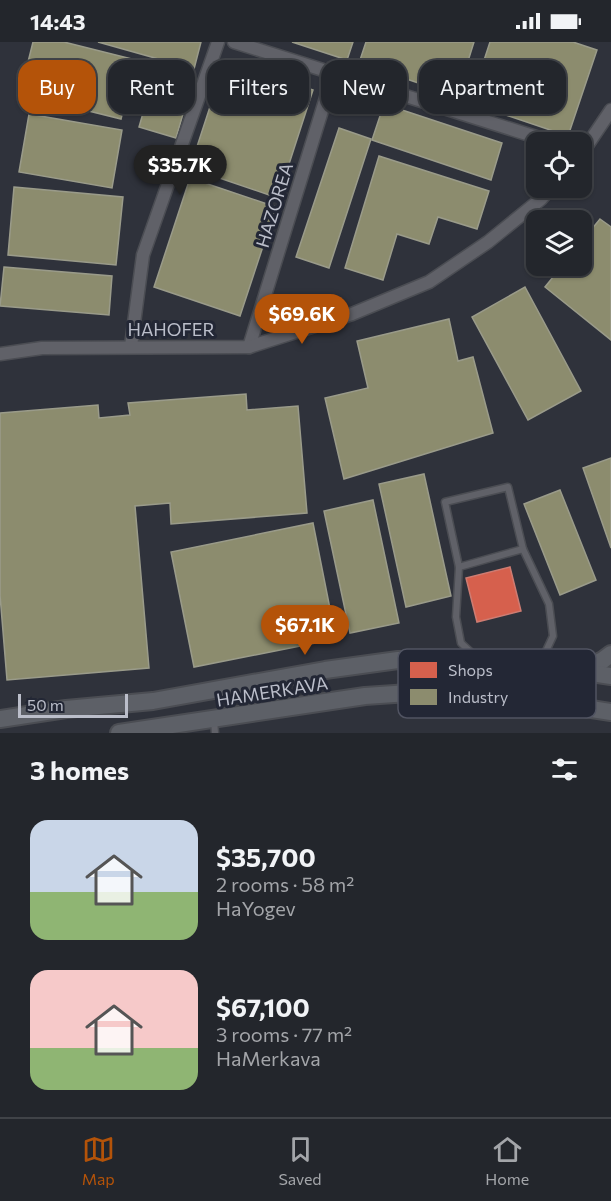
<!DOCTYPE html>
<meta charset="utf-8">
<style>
body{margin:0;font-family:Commissioner,sans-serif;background:#2f3238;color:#f1f3f6;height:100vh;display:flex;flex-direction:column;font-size:22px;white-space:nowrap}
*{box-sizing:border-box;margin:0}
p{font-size:20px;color:#a3a5a9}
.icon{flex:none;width:33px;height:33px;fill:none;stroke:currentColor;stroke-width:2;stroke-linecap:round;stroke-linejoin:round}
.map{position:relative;height:691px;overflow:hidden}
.panel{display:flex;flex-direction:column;background:#23262c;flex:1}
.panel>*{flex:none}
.banner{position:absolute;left:18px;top:18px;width:576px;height:54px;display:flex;gap:12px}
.controls{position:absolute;left:526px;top:90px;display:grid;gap:12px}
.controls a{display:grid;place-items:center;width:66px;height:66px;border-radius:12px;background:#23262c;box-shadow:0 2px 4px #0004,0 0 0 2px #404348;font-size:30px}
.scale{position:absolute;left:18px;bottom:15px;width:110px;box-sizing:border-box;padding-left:6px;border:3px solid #bbbeca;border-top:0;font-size:16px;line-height:21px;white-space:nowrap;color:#bbbeca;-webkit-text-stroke:4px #232735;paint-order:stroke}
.price{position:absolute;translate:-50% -51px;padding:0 14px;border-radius:21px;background:#b45309;color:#fff;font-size:20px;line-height:39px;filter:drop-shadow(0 2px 3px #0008)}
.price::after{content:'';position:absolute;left:50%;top:36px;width:18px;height:14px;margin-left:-9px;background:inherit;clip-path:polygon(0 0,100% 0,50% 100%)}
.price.active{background:#222;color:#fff}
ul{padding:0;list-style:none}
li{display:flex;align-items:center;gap:18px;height:150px;padding:0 30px}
li span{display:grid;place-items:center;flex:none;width:168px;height:120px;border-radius:18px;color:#555}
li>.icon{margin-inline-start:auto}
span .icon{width:72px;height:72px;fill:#fffc;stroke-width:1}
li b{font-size:26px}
h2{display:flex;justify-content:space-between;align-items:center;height:72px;padding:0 30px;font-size:26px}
.tag{padding:0 21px;border-radius:18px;background:#23262c;box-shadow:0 2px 4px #0004,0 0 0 2px #404348;font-size:21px;line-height:54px}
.tag.active{background:#b45309;color:#fff}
.status{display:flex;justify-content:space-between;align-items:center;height:42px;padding:0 30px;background:#23262c;direction:ltr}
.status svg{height:16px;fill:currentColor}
.dock{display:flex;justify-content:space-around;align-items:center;height:84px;border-top:2px solid #404348;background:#23262c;font-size:16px;color:#a3a5a9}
.dock a{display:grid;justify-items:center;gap:3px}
.dock .active{color:#b45309}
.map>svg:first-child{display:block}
.shops{fill:#d6604d;stroke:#ce7c72;stroke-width:1.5}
.industry{fill:#8c8c6e;stroke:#9a9b8a;stroke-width:1.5}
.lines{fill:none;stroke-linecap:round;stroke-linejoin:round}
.lane-casing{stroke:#4b4d53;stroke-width:9}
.street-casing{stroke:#4b4d53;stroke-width:15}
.secondary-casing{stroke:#4b4d53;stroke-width:20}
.lane{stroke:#606168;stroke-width:6}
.street{stroke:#606168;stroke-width:12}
.secondary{stroke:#5d6067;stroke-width:16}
.labels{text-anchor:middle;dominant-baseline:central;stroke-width:6;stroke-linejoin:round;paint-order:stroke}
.street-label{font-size:18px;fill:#bbbeca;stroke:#232735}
.key{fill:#232735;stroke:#515462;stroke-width:1.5}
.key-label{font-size:16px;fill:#bbbeca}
</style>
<div class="status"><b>14:43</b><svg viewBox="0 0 49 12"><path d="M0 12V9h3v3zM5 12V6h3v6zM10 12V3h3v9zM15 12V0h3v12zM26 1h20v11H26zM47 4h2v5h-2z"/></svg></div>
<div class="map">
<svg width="611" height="691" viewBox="0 0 611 691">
<rect width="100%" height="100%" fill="#2f323b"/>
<!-- shops -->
<path class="shops" d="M 510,525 L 521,569 L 477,580 L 466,536 Z"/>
<!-- industry -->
<g class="industry">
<path d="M 33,0 L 64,0 L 136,18 L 121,77 L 20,52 Z"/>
<path d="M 98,0 L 201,0 L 194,27 Z"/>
<path d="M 292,0 L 353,0 L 347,18 Z"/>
<path d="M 366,0 L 474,0 L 457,54 L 359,21 Z"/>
<path d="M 490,0 L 573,0 L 597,8 L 568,94 L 470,61 Z"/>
<path d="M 225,19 L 313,48 L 278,156 L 190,126 Z"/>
<path d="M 155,30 L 192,41 L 176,96 L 139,85 Z"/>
<path d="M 384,62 L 502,101 L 491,138 L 372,98 Z"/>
<path d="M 29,72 L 122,88 L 112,146 L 19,130 Z"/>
<path d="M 339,86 L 371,97 L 329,226 L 296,215 Z"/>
<path d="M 379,114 L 489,149 L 477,187 L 438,175 L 429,202 L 397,192 L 383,238 L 345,226 Z"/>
<path d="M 190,136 L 276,165 L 240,274 L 154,245 Z"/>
<path d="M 14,145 L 123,155 L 116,223 L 8,213 Z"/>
<path d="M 600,177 L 611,185 L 611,298 L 545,245 L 562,224 L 582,224 L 582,199 Z"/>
<path d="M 4,225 L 112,234 L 109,273 L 0,264 Z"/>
<path d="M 525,245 L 581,349 L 528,378 L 472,275 Z"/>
<path d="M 449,277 L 458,319 L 473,315 L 493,391 L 344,437 L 325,356 L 368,346 L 357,299 Z"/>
<path d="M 246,352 L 247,368 L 298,364 L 307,471 L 171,482 L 170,461 L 135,464 L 149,626 L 7,638 L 0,553 L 0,371 L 98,363 L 99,376 L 130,373 L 128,361 Z"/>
<path d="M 611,416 L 611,506 L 583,426 Z"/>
<path d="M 424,432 L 451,554 L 406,565 L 379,442 Z"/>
<path d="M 560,448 L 596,538 L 560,553 L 524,462 Z"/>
<path d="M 373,458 L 399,581 L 350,591 L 324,469 Z"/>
<path d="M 313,481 L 336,597 L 194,625 L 171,510 Z"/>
</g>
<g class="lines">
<!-- lane casing -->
<g class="lane-casing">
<g id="lane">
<path d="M 459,525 L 445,460 L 508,445 L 523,507"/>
<path d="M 476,615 L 461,601 L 456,575 L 459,525 L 523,507 L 549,562 L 553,594 L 540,622"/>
<path d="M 214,678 L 215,691"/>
</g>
</g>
<!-- street casing -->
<g class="street-casing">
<g id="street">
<path d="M 234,0 L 552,100"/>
<path d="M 582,111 L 611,68"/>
<path d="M 131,304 L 143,213 L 218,0"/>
<path d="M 249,305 L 333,33"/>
<path d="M 0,312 L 42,306 L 249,305 L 352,272 L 429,240 L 488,200 L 541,157 L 551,146"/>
</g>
</g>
<!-- secondary casing -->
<g class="secondary-casing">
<g id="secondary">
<path d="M 581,629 L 603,618 L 611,612"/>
<path d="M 0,677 L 66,667 L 153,659 L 325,628 L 398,618 L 478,618 L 539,623 L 611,634"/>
<path d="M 119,691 L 365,654 L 409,651 L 541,659 L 611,670"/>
</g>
</g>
<!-- lane -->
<use href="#lane" class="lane"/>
<!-- street -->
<use href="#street" class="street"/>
<!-- secondary -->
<use href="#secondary" class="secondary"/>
</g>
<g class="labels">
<!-- street labels -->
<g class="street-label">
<text transform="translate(274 163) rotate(-73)">HAZOREA</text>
<text x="171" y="287">HAHOFER</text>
<text transform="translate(272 649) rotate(-9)">HAMERKAVA</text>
</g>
</g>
<!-- legend -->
<rect x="398" y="607" width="198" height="69" rx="9" class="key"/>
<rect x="410" y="620" width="27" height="16" fill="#d6604d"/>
<rect x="410" y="647" width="27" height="16" fill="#8c8c6e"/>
<g class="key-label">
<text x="448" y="634">Shops</text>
<text x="448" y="661">Industry</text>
</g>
</svg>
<div class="controls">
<a><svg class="icon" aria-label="locate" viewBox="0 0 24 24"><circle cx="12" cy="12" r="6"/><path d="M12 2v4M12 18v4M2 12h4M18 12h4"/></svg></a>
<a><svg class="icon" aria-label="layers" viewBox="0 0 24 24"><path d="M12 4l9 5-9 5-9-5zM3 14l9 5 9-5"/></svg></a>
</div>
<div class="scale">50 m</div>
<b class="price active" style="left:180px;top:154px">$35.7K</b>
<b class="price" style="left:302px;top:303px">$69.6K</b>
<b class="price" style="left:305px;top:614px">$67.1K</b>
<div class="banner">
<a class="tag active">Buy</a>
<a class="tag">Rent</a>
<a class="tag">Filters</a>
<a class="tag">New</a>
<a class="tag">Apartment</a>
</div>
</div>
<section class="panel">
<h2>3 homes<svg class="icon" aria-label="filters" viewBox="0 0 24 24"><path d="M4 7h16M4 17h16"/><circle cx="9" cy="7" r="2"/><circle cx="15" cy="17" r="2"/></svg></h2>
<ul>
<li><span style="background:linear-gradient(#c9d6e8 60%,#8fb573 0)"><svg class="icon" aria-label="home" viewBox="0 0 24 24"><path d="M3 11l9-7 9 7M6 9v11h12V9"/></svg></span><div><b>$35,700</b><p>2 rooms · 58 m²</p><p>HaYogev</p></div></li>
<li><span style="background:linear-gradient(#f6c9c9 65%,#8fb573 0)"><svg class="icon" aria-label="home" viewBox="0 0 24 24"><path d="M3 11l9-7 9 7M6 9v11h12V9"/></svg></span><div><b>$67,100</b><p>3 rooms · 77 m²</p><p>HaMerkava</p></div></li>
</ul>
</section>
<nav class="dock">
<a class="active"><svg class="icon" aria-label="map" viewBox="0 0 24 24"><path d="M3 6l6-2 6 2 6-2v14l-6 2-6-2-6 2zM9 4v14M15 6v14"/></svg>Map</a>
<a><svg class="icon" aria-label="saved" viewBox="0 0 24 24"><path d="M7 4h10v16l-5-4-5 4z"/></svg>Saved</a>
<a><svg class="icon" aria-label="home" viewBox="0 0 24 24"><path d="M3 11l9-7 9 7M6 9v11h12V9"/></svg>Home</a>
</nav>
